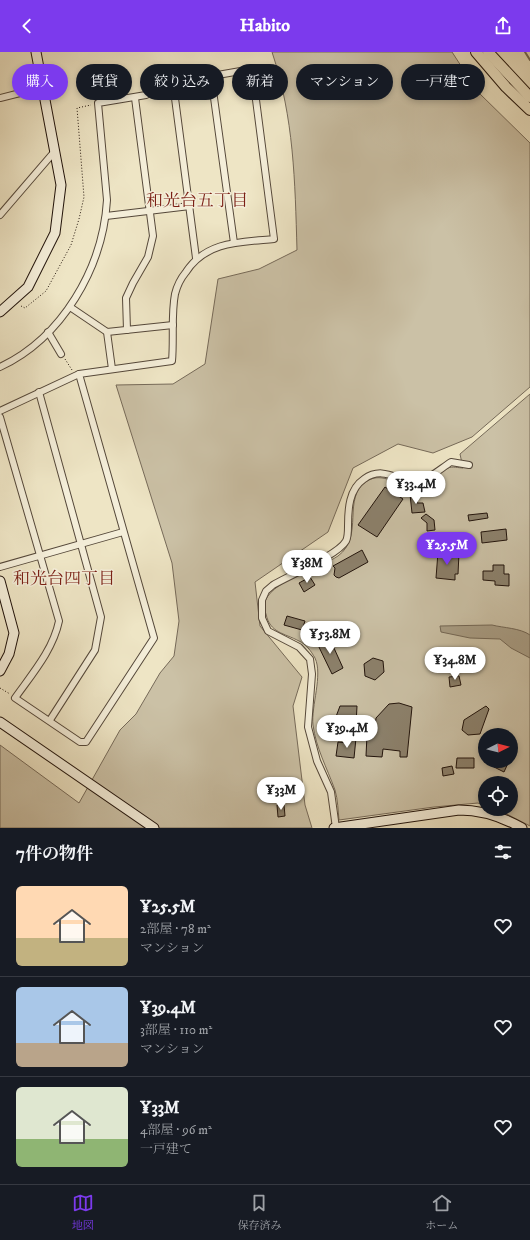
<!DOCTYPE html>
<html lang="ja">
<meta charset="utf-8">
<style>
body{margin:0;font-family:"IM FELL DW Pica","Noto Serif JP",serif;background:#242831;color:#f1f3f6;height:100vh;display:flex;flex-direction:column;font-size:15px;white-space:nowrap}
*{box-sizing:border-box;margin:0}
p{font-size:13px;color:#9ea1a6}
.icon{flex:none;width:22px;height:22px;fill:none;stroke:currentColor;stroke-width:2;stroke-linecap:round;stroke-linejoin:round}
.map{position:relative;height:776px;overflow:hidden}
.side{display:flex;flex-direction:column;background:#171b24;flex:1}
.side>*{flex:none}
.top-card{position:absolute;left:12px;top:12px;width:506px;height:36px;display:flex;gap:8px}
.needle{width:26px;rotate:84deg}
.controls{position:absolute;left:478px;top:676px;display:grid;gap:8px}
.controls a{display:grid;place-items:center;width:40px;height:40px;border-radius:50%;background:#171b24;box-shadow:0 2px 6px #0003;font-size:20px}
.price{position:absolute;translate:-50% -34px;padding:0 9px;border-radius:14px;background:#fff;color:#222;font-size:13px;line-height:26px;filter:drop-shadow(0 1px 2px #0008)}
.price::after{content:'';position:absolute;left:50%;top:24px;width:12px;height:9px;margin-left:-6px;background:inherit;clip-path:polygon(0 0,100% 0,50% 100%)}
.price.on{background:#7c3aed;color:#fff}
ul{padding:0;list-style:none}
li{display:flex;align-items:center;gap:12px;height:100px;padding:0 16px}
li+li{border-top:1px solid #363941}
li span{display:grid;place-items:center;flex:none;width:112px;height:80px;border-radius:6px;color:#555}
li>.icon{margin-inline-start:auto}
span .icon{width:48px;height:48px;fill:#fffc;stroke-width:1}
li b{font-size:17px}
h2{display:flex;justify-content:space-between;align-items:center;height:48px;padding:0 16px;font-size:17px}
.chip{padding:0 14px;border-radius:18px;background:#171b24;box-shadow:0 2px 6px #0003;font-size:14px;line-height:36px}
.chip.on{background:#7c3aed;color:#fff}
header{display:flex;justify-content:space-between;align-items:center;height:52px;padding:0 16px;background:#7c3aed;color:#fff;font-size:18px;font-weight:800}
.menu{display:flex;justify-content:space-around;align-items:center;height:56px;border-top:1px solid #363941;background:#171b24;font-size:11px;color:#9ea1a6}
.menu a{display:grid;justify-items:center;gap:2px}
.menu .on{color:#7c3aed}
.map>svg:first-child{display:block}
.green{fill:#cbc1a6;stroke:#766a59;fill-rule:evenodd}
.water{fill:#a99e86;stroke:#736755}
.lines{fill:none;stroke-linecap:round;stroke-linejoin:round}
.stream{stroke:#736755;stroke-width:2}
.building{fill:#8c816c;stroke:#22140c}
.street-casing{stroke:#55483a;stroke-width:8}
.secondary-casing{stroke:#22140c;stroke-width:11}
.primary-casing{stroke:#22140c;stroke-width:12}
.path{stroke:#22140c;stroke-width:1;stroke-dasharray:1 2;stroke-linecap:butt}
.street{stroke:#f4eed9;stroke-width:6}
.secondary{stroke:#f4eed9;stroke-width:9}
.primary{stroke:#eee5c5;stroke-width:10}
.labels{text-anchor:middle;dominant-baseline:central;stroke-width:3;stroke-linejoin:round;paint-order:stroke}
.neighbourhood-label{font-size:17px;fill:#7a1f14;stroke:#f4eed9}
</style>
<header><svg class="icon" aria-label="back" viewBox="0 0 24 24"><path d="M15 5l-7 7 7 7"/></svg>Habito<svg class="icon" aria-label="share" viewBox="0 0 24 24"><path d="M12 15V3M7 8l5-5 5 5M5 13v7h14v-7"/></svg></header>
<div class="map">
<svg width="530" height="776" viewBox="0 0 530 776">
<rect width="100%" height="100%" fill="#eee5c5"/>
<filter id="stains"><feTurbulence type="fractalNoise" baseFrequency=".005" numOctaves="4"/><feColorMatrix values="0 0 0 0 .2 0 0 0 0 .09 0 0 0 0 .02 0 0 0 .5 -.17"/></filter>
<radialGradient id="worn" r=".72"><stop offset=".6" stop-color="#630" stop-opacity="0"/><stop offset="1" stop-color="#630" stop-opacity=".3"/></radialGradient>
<!-- green -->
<g class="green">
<path d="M 272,0 L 452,0 L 478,40 L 530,91 L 530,335 L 472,385 L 433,401 L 398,392 L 353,416 L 328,480 L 255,530 L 260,574 L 302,625 L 293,654 L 305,753 L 312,776 L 0,776 L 0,693 L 79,751 L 120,678 L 136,662 L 160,621 L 174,604 L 179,569 L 172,511 L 116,333 L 173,332 L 205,312 L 218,227 L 259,217 L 297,198 C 295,129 294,66 272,0 Z"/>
<path d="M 530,342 L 530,774 L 497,757 L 511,757 L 511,731 L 485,731 L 485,754 L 478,751 L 434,755 L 339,768 C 338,759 338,748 335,738 C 327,716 316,696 313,673 C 311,654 323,623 315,606 C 311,599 306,592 299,589 C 284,581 270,581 266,562 C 265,560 264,556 264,553 C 268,529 319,517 338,504 C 365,484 341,446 367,429 C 383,419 399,435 414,434 C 429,434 435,421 448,416 C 452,414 459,416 463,416 L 460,402 ZM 485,683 L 511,683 L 511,709 L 485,709 Z"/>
</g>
<!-- water -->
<path class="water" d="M 492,573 C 504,576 520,576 530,583 L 530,606 L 511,596 L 500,587 L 470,586 L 441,580 L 440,574 Z"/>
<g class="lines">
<!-- stream -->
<path class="stream" d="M 525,0 L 530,8"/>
</g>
<!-- building -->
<g class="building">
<path d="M 385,435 L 403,447 L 377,485 L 358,473 Z"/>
<path d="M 416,441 L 417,451 L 423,451 L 425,460 L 412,461 L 410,442 Z"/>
<path d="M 487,461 L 488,466 L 469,469 L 468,463 Z"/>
<path d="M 426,462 L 434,468 L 435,478 L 427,479 L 427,471 L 421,466 Z"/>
<path d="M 506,477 L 507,488 L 482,491 L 481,480 Z"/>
<path d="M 362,498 L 368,510 L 339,526 L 336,525 L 334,523 L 335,516 L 333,514 Z"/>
<path d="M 438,500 L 459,501 L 458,522 L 455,522 L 455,528 L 436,526 Z"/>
<path d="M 493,513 L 504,513 L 504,522 L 509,522 L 509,534 L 495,533 L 495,529 L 483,528 L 483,519 L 493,519 Z"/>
<path d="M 310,525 L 315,533 L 304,540 L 299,531 Z"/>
<path d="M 287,564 L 305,569 L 302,578 L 284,573 Z"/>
<path d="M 329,585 L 343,616 L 332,622 L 317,591 Z"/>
<path d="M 373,606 L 383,609 L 384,620 L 375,628 L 365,624 L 364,612 Z"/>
<path d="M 459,624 L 461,633 L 450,635 L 449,625 Z"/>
<path d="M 399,651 L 412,655 L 407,705 L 400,705 L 400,699 L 383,697 L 382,705 L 366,704 L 367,683 L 374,684 L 376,666 L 389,652 Z"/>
<path d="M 340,654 L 357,654 L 356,673 L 334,670 Z"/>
<path d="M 486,654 L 489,657 L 480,682 L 468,683 L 462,678 L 464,668 Z"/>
<path d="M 349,686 L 356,686 L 354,706 L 336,704 L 338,690 L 349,691 Z"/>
<path d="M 457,706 L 474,706 L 474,716 L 456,716 Z"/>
<path d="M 497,709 L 509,709 L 504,720 L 494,715 Z"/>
<path d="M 452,714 L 454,722 L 443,724 L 442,716 Z"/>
<path d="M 277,753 L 284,753 L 285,764 L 278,765 Z"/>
</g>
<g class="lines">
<!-- street casing -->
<g class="street-casing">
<g id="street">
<path d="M 211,24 L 234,191"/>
<path d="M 173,31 L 196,206"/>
<path d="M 0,46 L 44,35"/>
<path d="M 0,163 L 55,99"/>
<path d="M 106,164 L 190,154"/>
<path d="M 70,255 L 107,280 L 173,273"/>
<path d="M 127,278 L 126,246 L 133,231 L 148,205 L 153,184 L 135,46"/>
<path d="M 48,280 L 61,302"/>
<path d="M 107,280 L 112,317"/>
<path d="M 0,315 C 62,286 103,216 107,148 L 98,51 L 146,43 L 166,32 L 252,17 L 274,187 C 241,190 206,189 186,220 C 181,226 177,234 175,242 C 171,263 174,287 172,309 L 79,322 L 0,359"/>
<path d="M 39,340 L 101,565 L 95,598 L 50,668"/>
<path d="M 0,365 L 59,569 C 53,598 32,622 15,646 L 80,690 L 86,690 L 154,586 L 79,322"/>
<path d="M 0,515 L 123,480"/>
<path d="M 336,776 L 331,740 L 317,709 L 308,675 L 312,622 L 310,607 L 299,595 L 268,579 L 262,566 L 262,548 L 266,539 L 273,533 C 290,523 338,503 346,489 C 348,485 348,478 348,474 C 348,457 349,437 364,427 C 385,412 400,432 417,429 C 430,427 440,417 451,410 L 469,413"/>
</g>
</g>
<!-- secondary casing -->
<g class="secondary-casing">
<g id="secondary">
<path d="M 0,260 L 28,235 L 55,181 L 61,133 L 36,0"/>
<path d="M 0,529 L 14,581 L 9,602 L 0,619"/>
<path d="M 0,670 L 154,776"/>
<path d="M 334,776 L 459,758 C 482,758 501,764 522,776"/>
</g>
</g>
<!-- primary casing -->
<g class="primary-casing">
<g id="primary">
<path d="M 476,0 L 506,35 L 530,58"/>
<path d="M 488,0 L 530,45"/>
</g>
</g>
<!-- path -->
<g class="path">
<path d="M 21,254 L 25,256 L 46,239 L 71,193 L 79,167 L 84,145 L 77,56 L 91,53"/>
<path d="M 65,307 L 72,318"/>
<path d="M 0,636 L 10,642"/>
</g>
<!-- street -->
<use href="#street" class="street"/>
<!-- secondary -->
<use href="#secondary" class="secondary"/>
<!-- primary -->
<use href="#primary" class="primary"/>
</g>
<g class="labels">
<!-- neighbourhood labels -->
<g class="neighbourhood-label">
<text x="197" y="149">和光台五丁目</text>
<text x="64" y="527">和光台四丁目</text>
</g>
</g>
<rect width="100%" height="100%" filter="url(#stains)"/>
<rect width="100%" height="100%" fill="url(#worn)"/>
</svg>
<div class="controls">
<a><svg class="needle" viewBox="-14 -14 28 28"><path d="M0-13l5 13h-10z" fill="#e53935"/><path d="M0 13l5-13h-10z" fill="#9ea1a6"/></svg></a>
<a><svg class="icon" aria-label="locate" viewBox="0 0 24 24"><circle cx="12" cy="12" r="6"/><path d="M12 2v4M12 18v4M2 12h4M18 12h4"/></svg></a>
</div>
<b class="price" style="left:416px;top:453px">¥33.4M</b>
<b class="price on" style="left:447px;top:514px">¥25.5M</b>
<b class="price" style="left:307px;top:532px">¥38M</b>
<b class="price" style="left:330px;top:603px">¥53.8M</b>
<b class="price" style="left:455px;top:629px">¥34.8M</b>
<b class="price" style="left:347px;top:697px">¥39.4M</b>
<b class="price" style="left:281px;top:759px">¥33M</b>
<div class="top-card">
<a class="chip on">購入</a>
<a class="chip">賃貸</a>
<a class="chip">絞り込み</a>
<a class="chip">新着</a>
<a class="chip">マンション</a>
<a class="chip">一戸建て</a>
</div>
</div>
<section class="side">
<h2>7件の物件<svg class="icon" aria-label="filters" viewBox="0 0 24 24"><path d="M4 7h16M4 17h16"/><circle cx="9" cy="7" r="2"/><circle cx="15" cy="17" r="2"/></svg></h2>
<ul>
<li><span style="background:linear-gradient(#ffd9b3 65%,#c2b280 0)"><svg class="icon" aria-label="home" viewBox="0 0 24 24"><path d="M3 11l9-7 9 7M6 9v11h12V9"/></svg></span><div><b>¥25.5M</b><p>2部屋 · 78 m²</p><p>マンション</p></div><svg class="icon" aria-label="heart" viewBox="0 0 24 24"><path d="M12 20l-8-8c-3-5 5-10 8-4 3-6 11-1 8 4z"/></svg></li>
<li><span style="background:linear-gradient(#a9c7e8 70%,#b9a48a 0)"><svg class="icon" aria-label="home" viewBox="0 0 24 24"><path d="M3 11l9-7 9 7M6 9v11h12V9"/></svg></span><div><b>¥39.4M</b><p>3部屋 · 110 m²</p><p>マンション</p></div><svg class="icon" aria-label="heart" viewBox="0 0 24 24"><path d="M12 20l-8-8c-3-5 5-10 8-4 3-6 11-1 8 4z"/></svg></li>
<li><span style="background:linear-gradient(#dfe7d0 65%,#8fb573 0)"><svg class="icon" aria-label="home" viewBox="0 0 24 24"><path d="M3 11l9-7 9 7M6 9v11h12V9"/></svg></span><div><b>¥33M</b><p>4部屋 · 96 m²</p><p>一戸建て</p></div><svg class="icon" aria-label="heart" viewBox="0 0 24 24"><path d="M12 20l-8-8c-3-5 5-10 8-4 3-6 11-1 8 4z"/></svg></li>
</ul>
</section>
<nav class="menu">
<a class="on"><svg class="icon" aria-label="map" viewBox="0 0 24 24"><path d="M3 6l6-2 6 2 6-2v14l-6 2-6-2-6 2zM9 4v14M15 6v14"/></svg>地図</a>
<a><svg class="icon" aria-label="saved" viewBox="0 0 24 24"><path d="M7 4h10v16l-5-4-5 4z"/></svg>保存済み</a>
<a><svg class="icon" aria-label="home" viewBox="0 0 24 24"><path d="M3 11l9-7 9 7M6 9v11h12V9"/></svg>ホーム</a>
</nav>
